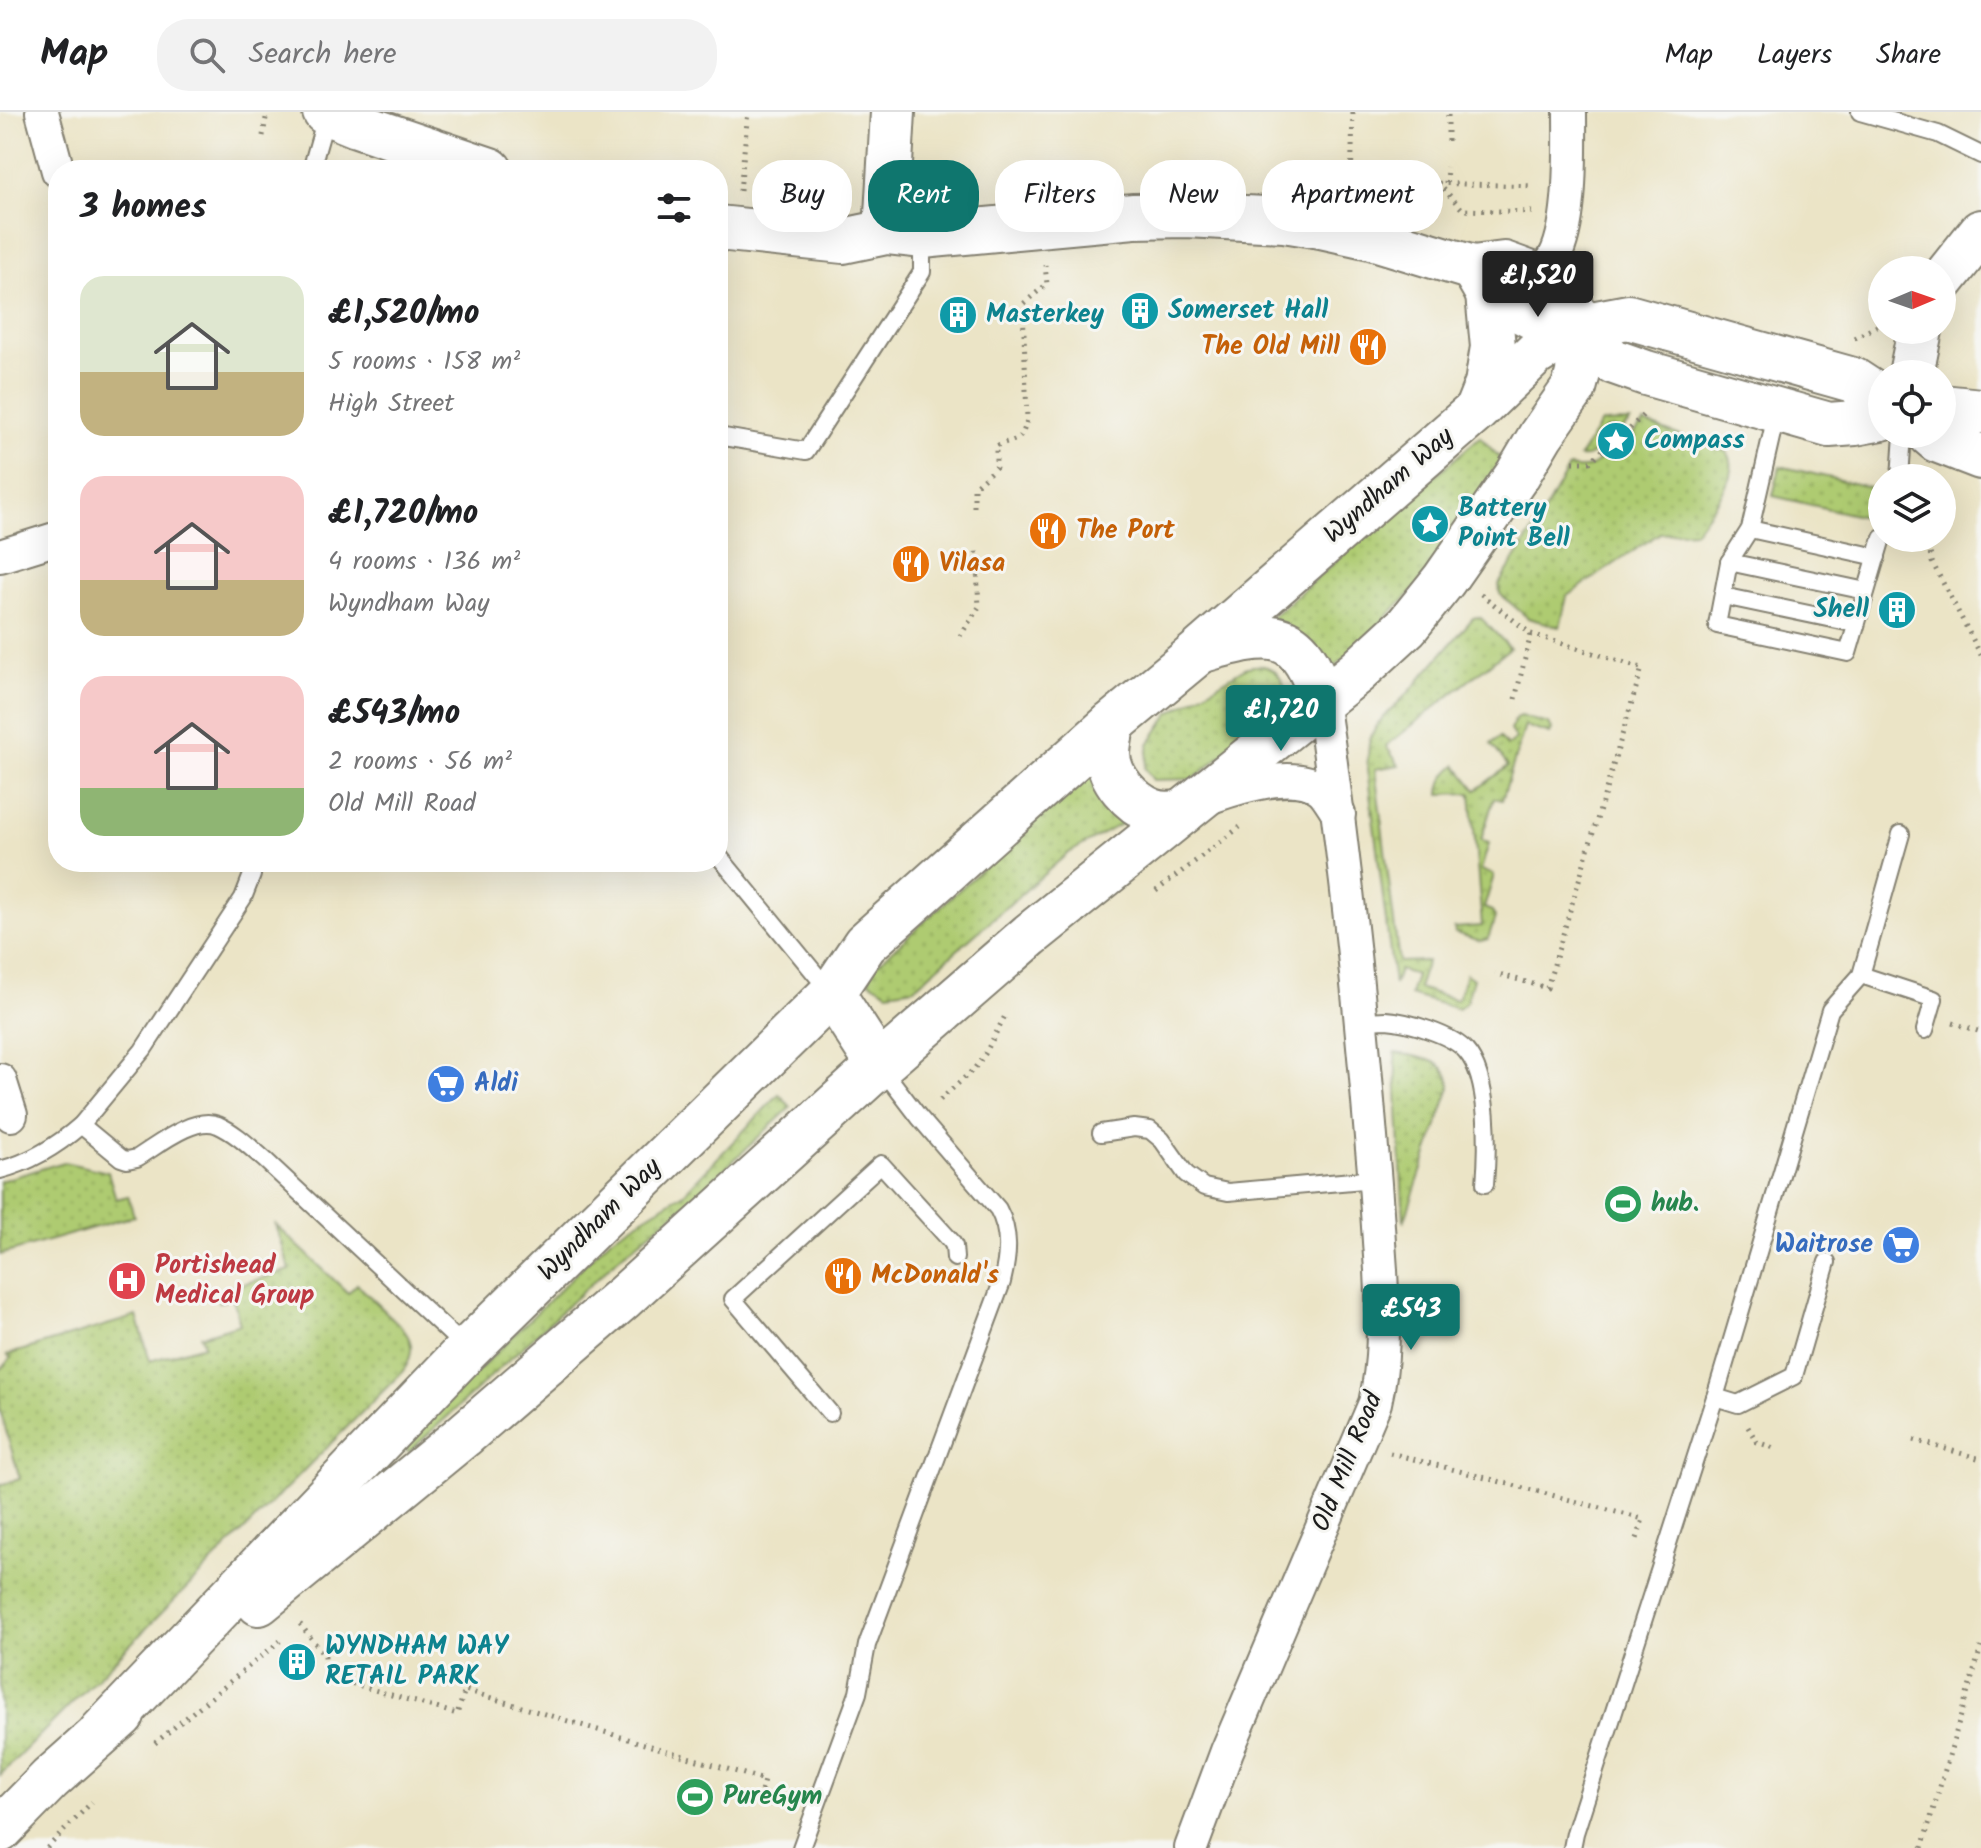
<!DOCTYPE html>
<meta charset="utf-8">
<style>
body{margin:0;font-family:Kalam,sans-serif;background:#f2f2f2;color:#202124;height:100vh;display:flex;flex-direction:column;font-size:30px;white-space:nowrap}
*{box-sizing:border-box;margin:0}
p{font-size:26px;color:#757577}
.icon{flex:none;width:44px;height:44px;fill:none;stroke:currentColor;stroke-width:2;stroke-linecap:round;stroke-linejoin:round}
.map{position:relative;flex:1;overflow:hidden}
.panel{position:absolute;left:48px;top:48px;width:680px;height:712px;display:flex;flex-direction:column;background:#fff;border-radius:32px;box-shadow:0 8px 32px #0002}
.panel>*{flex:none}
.banner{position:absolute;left:752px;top:48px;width:760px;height:72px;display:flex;gap:16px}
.needle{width:52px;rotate:88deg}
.fabs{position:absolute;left:1868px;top:144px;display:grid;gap:16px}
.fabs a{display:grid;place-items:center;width:88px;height:88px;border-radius:50%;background:#fff;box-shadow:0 8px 32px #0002;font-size:40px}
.price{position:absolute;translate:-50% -68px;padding:0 18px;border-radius:8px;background:#0f766e;color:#fff;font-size:26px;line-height:52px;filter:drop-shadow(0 2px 4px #0008)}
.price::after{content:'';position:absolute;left:50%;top:48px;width:24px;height:18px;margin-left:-12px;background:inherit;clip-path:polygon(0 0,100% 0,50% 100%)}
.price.selected{background:#222;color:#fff}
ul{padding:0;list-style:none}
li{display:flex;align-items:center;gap:24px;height:200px;padding:0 32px}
li span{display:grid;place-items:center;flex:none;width:224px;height:160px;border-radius:24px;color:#555}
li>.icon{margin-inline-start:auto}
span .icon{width:96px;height:96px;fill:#fffc;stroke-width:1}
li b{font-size:34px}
h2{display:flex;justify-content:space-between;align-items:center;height:96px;padding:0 32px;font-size:34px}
.chip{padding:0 28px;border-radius:32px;background:#fff;box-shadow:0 8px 32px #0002;font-size:28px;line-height:72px}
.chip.selected{background:#0f766e;color:#fff}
header{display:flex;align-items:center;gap:48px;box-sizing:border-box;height:112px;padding:0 40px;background:#fff;border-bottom:2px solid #e0e0e0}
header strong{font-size:38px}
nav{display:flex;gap:44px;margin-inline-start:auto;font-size:28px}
.search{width:560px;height:72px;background:#f2f2f2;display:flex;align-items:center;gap:20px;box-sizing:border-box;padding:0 28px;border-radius:32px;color:#757577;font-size:30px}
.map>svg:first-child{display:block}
.grass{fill:url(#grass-dots);stroke:#657446;stroke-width:2}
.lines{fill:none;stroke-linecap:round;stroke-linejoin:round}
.lane-casing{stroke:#848071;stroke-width:20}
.street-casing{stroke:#848071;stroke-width:36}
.secondary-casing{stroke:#848071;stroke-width:48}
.primary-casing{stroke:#848071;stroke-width:48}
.path{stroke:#848071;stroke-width:5;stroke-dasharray:2 6;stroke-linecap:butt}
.lane{stroke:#fff;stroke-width:16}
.street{stroke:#fff;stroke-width:32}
.secondary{stroke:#fff;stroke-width:44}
.primary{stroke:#fff;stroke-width:44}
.labels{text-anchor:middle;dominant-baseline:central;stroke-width:6;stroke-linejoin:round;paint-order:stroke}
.culture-label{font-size:26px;font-weight:bold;fill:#0d838f;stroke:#f6f6f2;text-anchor:start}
.food-label{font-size:26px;font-weight:bold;fill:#c56008;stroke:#f6f6f2;text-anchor:start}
.street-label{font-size:26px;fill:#1c1c1c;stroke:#f6f6f2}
.shop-label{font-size:26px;font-weight:bold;fill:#366cbe;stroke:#f6f6f2;text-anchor:start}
.leisure-label{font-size:26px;font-weight:bold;fill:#27864d;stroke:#f6f6f2;text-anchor:start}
.health-label{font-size:26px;font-weight:bold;fill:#be3a42;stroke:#f6f6f2;text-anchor:start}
</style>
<header>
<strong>Map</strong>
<div class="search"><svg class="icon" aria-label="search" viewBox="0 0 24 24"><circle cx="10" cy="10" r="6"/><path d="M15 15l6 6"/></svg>Search here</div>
<nav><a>Map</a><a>Layers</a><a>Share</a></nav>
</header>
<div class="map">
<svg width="1981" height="1736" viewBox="0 0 1981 1736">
<defs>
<pattern id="grass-dots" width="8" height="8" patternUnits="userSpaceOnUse" patternTransform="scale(2)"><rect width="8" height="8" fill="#aecb71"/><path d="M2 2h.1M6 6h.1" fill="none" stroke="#95ae61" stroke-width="1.8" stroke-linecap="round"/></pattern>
</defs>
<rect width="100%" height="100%" fill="#f6f6f2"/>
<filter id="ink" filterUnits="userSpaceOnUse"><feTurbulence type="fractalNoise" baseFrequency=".0125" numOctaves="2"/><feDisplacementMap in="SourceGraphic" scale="16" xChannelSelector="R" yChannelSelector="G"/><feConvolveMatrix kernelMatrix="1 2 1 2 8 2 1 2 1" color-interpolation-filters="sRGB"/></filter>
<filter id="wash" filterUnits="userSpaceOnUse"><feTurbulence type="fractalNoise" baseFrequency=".006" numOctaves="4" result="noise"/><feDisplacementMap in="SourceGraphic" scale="32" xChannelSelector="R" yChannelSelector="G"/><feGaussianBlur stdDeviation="1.8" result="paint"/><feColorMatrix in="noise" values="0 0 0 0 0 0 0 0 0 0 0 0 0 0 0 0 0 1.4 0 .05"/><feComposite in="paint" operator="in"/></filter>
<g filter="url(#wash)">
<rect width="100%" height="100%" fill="#ebe4c6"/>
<!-- grass -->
<g class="grass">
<path d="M 1630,310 L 1621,319 C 1613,315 1605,315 1600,324 L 1602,333 C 1595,341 1590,347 1579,345 L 1601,311 Z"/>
<path d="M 1644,311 L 1727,340 C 1744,362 1708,401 1695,419 L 1660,421 L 1567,484 L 1560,515 L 1528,506 L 1500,482 L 1499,472 L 1537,412 L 1569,355 C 1590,359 1594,354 1608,339 L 1621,344 L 1628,342 L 1630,337 L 1629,326 Z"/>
<path d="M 1480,325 L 1504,350 L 1413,479 L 1329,561 L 1265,511 Z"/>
<path d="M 1780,354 L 1882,378 L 1882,387 L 1877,408 L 1773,384 Z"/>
<path d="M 1478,505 L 1481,506 L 1510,536 L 1386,634 L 1399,653 L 1375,657 L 1399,850 L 1427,849 L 1418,876 L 1457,888 L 1466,862 L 1473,867 L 1466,891 L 1458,897 L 1410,883 L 1416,863 L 1399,858 L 1394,873 L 1367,657 L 1369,632 L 1371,624 L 1379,610 L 1410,579 L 1473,506 Z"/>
<path d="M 1252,554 C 1257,554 1262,553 1267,555 C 1280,559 1288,577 1287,590 L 1193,667 L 1153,668 L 1145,656 L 1149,632 L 1169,602 L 1245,556 Z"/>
<path d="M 1520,604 L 1549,612 L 1552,618 L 1550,622 L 1525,614 L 1502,688 L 1494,686 L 1481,728 L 1489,731 L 1481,758 L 1494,763 L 1484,796 L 1492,799 L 1495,805 L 1488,827 L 1481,829 L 1455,821 L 1454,816 L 1482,814 L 1471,681 L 1440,682 C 1441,668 1445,662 1456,653 L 1476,678 L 1508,654 L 1491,632 L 1500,625 L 1507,634 L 1516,627 L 1510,618 L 1516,606 Z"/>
<path d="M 1090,659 L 1126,709 L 1067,742 L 914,876 L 888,880 L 869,869 L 873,856 Z"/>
<path d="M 1395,941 C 1418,945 1449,946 1450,975 L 1404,1110 Z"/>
<path d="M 779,982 L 791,995 L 689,1090 L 622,1143 L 409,1340 L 403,1334 L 611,1126 L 684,1081 Z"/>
<path d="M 64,1050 L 108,1060 L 116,1087 L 128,1084 L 134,1104 L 0,1143 L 0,1069 Z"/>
<path d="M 276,1113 L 348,1181 L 357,1172 C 366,1181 376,1190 385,1199 C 405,1218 422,1231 403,1259 L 0,1663 L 0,1373 L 20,1367 L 0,1298 L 0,1258 L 11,1246 L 7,1243 L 137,1204 L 150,1249 L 204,1233 L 201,1224 L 240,1212 L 233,1187 L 219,1190 L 216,1180 L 290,1158 Z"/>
</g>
</g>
<g filter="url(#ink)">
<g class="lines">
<!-- lane casing -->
<g class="lane-casing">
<g id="lane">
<path d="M 1860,0 L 1938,22 L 1981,43"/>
<path d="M 311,58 L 327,2"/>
<path d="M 1777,299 L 1750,417 L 1729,450 L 1717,513 L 1848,541 L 1882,426"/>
<path d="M 718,324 L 806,339 L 922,160 L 922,126"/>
<path d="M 1900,366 L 1903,322"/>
<path d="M 1750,417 L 1877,445"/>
<path d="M 1729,450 L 1866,479"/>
<path d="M 1723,484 L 1856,512"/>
<path d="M 718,743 L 831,881"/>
<path d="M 1861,863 L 1934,887 L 1925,918"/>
<path d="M 1361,910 C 1369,909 1378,908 1386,908 C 1406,909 1453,923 1466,939 C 1490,966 1488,1037 1485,1072"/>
<path d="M 81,1013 L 121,1046 L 127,1048 L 137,1046 C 157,1034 194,1003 218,1013 C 236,1021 251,1036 265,1048 L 467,1237"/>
<path d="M 1101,1021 L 1134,1016 L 1150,1018 L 1162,1028 L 1186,1062 L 1204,1075 L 1228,1080 L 1375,1067"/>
<path d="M 0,1058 C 31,1050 57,1034 81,1013 L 143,938 L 243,786 L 252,763 L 252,750"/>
<path d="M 1715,1285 L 1738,1292 L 1794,1264 L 1827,1150"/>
<path d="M 830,1301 L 733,1187 L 881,1052 L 951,1129 L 954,1134 L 955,1146"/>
<path d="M 801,1736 L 858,1581 L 867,1533 L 1002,1170 C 1008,1145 1011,1121 998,1097 L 919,1005 L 880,954"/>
<path d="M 1572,1736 L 1575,1721 L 1715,1285 L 1830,898 L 1861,863 L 1901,722"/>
</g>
</g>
<!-- street casing -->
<g class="street-casing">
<g id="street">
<path d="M 42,0 L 58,59"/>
<path d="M 1537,164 C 1542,160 1548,156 1551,151 C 1573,120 1570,38 1570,0"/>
<path d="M 0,444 L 58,426"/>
<path d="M 1211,685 C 1239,675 1295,657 1321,677 C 1328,683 1333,694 1339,702"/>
<path d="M 0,968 L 11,1003"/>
<path d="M 1191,1736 L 1227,1639 L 1375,1291 C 1386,1243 1383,1207 1381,1158 C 1378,1118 1376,1077 1372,1037 C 1360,887 1344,737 1322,588"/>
</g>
</g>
<!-- secondary casing -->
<g class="secondary-casing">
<g id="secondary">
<path d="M 325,0 L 357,13 L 490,58"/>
<path d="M 718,116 L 843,129 L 886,120 L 922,124 L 1134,104 L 1186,103 L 1284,108 L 1321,114 L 1371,125 L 1473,156 L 1504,152 L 1537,164 L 1565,183 L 1580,214"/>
<path d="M 886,120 L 893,0"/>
<path d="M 1473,156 L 1488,182 L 1539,208 L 1580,214"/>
<path d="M 1942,169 L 1981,120"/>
<path d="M 1911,262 L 1920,218"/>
</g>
</g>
<!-- primary casing -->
<g class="primary-casing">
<g id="primary">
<path d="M 1580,214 L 1612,249 L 1646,261 L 1829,313 L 1855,311 L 1882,306"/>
<path d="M 1942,295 L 1981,299"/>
<path d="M 1477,297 L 1487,272 L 1493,235 L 1488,182"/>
<path d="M 1930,322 L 1937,328 L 1981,345"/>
<path d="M 1203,538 C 1270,519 1299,512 1322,588"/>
<path d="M 1112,612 C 1111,622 1108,633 1108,643 C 1109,666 1131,691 1152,699 C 1162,703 1173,702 1183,700"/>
<path d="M 832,881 L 879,954"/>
<path d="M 259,1491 L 463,1324 L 624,1185 L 879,954 L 1030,823 L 1322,588 L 1357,560 L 1407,514 L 1444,468 L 1518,362 L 1541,323 L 1574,276 L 1578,261 L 1580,214"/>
<path d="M 101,1620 L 468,1237 L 832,881 L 865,832 L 1112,612 L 1200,539 L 1476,299 L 1535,242 L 1580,214 L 1628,205 L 1853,268 L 1882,287"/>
<path d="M 0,1718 L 50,1667 L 122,1603"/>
</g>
</g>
<!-- path -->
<g class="path">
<path d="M 263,24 L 267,0"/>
<path d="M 1448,29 L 1448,0"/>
<path d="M 1438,71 L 1463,98 L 1532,100"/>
<path d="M 1446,71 L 1447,55"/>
<path d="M 1351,75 L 1398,70 L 1534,74"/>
<path d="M 1351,75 L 1353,0"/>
<path d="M 740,79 L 748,0"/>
<path d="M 1854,226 L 1877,214"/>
<path d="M 1623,324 C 1617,319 1610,316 1604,322 L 1602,328 L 1606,335 L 1621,340 L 1626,334 L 1623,324 L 1644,302"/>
<path d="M 1573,350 L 1590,350 L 1606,335"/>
<path d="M 974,395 L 974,375 L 996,355 L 996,334 C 1017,325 1021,333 1027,307 L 1023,192 L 1047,172 L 1045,153"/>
<path d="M 1927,426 L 1932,450 L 1981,543"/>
<path d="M 1481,482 L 1531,522 L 1642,556 L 1547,876 L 1495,861"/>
<path d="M 960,524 L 979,495 L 976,438"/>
<path d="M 1515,587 L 1531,522"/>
<path d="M 1156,779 L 1240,715"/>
<path d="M 1953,911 L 1981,920"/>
<path d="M 940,988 L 974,957 L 985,942 L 1006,902"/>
<path d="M 1748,1315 L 1757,1330 L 1774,1336"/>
<path d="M 1914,1328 L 1981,1347"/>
<path d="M 1390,1341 L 1643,1407 L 1637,1427"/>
<path d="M 300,1512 L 325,1544 L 326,1564 L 457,1602 L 465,1578 L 764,1668 L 759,1688 L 789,1697"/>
<path d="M 155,1631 L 280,1529"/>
<path d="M 47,1736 L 92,1690"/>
<path d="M 1922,1736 L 1981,1535"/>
</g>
<!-- lane -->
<use href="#lane" class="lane"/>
<!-- street -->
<use href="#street" class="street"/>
<!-- secondary -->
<use href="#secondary" class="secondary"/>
<!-- primary -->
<use href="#primary" class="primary"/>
</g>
</g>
<!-- icons -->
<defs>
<g id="building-disc" transform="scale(2)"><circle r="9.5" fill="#0f9aa8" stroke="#f6f6f2"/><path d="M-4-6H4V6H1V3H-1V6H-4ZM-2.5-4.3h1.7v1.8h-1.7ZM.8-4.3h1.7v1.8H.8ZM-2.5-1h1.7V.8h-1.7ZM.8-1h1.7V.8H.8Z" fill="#fff"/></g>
<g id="restaurant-disc" transform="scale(2)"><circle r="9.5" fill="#e8710a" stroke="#f6f6f2"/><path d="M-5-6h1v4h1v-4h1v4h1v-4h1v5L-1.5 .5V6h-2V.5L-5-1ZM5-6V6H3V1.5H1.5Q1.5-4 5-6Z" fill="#fff"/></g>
<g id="sight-disc" transform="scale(2)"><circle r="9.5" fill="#0f9aa8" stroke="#f6f6f2"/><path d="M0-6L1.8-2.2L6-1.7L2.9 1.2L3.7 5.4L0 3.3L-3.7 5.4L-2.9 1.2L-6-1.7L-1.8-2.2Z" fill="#fff"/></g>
<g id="supermarket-disc" transform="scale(2)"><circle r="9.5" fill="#3f7fe0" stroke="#f6f6f2"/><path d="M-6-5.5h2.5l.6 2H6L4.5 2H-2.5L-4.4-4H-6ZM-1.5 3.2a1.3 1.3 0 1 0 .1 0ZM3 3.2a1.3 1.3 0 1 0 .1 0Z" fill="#fff"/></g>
<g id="stadium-disc" transform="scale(2)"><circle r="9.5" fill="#2e9e5b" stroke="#f6f6f2"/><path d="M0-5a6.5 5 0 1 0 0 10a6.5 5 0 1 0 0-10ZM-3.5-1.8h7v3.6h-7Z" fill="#fff"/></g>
<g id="hospital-disc" transform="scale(2)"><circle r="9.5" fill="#e0444e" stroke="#f6f6f2"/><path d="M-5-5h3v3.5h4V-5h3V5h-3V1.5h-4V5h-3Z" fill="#fff"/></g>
</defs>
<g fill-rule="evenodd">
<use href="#building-disc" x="1140" y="199"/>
<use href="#building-disc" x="958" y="203"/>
<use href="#restaurant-disc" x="1368" y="235"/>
<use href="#sight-disc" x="1616" y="329"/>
<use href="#sight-disc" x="1430" y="412"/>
<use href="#restaurant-disc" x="1048" y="419"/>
<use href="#restaurant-disc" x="911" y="452"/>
<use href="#building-disc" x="1897" y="498"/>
<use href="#supermarket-disc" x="446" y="972"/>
<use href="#stadium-disc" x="1623" y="1092"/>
<use href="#supermarket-disc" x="1901" y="1133"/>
<use href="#restaurant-disc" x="843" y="1164"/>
<use href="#hospital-disc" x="127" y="1169"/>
<use href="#building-disc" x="297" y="1550"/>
<use href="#stadium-disc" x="695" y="1685"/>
</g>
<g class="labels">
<!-- culture labels -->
<g class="culture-label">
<text x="1168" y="199">Somerset Hall</text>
<text x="986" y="203">Masterkey</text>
<text x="1644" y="329">Compass</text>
<text x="1458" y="397">Battery<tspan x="1458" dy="30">Point Bell</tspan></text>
<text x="1869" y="498" text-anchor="end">Shell</text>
<text x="325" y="1535">WYNDHAM WAY<tspan x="325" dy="30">RETAIL PARK</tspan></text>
</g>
<!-- food labels -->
<g class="food-label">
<text x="1340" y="235" text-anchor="end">The Old Mill</text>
<text x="1076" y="419">The Port</text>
<text x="939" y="452">Vilasa</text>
<text x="871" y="1164">McDonald's</text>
</g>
<!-- street labels -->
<g class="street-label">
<text transform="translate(1389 374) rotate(-41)">Wyndham Way</text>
<text transform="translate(600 1108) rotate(-45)">Wyndham Way</text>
<text transform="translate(1348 1350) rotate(-68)">Old Mill Road</text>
</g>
<!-- shop labels -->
<g class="shop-label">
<text x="474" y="972">Aldi</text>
<text x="1873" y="1133" text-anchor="end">Waitrose</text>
</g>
<!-- leisure labels -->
<g class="leisure-label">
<text x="1651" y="1092">hub.</text>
<text x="723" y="1685">PureGym</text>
</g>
<!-- health labels -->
<g class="health-label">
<text x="155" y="1154">Portishead<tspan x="155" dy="30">Medical Group</tspan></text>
</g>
</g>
</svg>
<div class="fabs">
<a><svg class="needle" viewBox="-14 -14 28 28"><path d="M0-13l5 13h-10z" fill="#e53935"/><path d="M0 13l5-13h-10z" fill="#757577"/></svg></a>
<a><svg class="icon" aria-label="locate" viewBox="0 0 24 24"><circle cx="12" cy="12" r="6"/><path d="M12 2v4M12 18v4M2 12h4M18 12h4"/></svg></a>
<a><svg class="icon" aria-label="layers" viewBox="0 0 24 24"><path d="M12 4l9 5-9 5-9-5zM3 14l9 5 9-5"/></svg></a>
</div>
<b class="price selected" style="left:1538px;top:207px">£1,520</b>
<b class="price" style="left:1281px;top:641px">£1,720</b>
<b class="price" style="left:1411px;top:1240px">£543</b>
<div class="banner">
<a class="chip">Buy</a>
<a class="chip selected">Rent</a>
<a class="chip">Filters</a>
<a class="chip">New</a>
<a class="chip">Apartment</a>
</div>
<section class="panel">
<h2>3 homes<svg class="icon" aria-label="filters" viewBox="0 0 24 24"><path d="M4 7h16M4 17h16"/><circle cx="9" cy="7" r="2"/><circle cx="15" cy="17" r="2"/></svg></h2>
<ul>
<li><span style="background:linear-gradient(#dfe7d0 60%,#c2b280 0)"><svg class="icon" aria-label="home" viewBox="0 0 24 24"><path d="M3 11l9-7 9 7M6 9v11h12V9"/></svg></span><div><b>£1,520/mo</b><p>5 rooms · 158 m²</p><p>High Street</p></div></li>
<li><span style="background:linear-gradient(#f6c9c9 65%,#c2b280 0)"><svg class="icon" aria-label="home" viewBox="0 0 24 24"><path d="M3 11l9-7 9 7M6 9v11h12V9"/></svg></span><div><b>£1,720/mo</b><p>4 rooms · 136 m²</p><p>Wyndham Way</p></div></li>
<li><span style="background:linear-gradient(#f6c9c9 70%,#8fb573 0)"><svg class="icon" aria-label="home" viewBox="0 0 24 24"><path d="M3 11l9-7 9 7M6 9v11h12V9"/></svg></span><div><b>£543/mo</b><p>2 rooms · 56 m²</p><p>Old Mill Road</p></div></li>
</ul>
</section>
</div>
